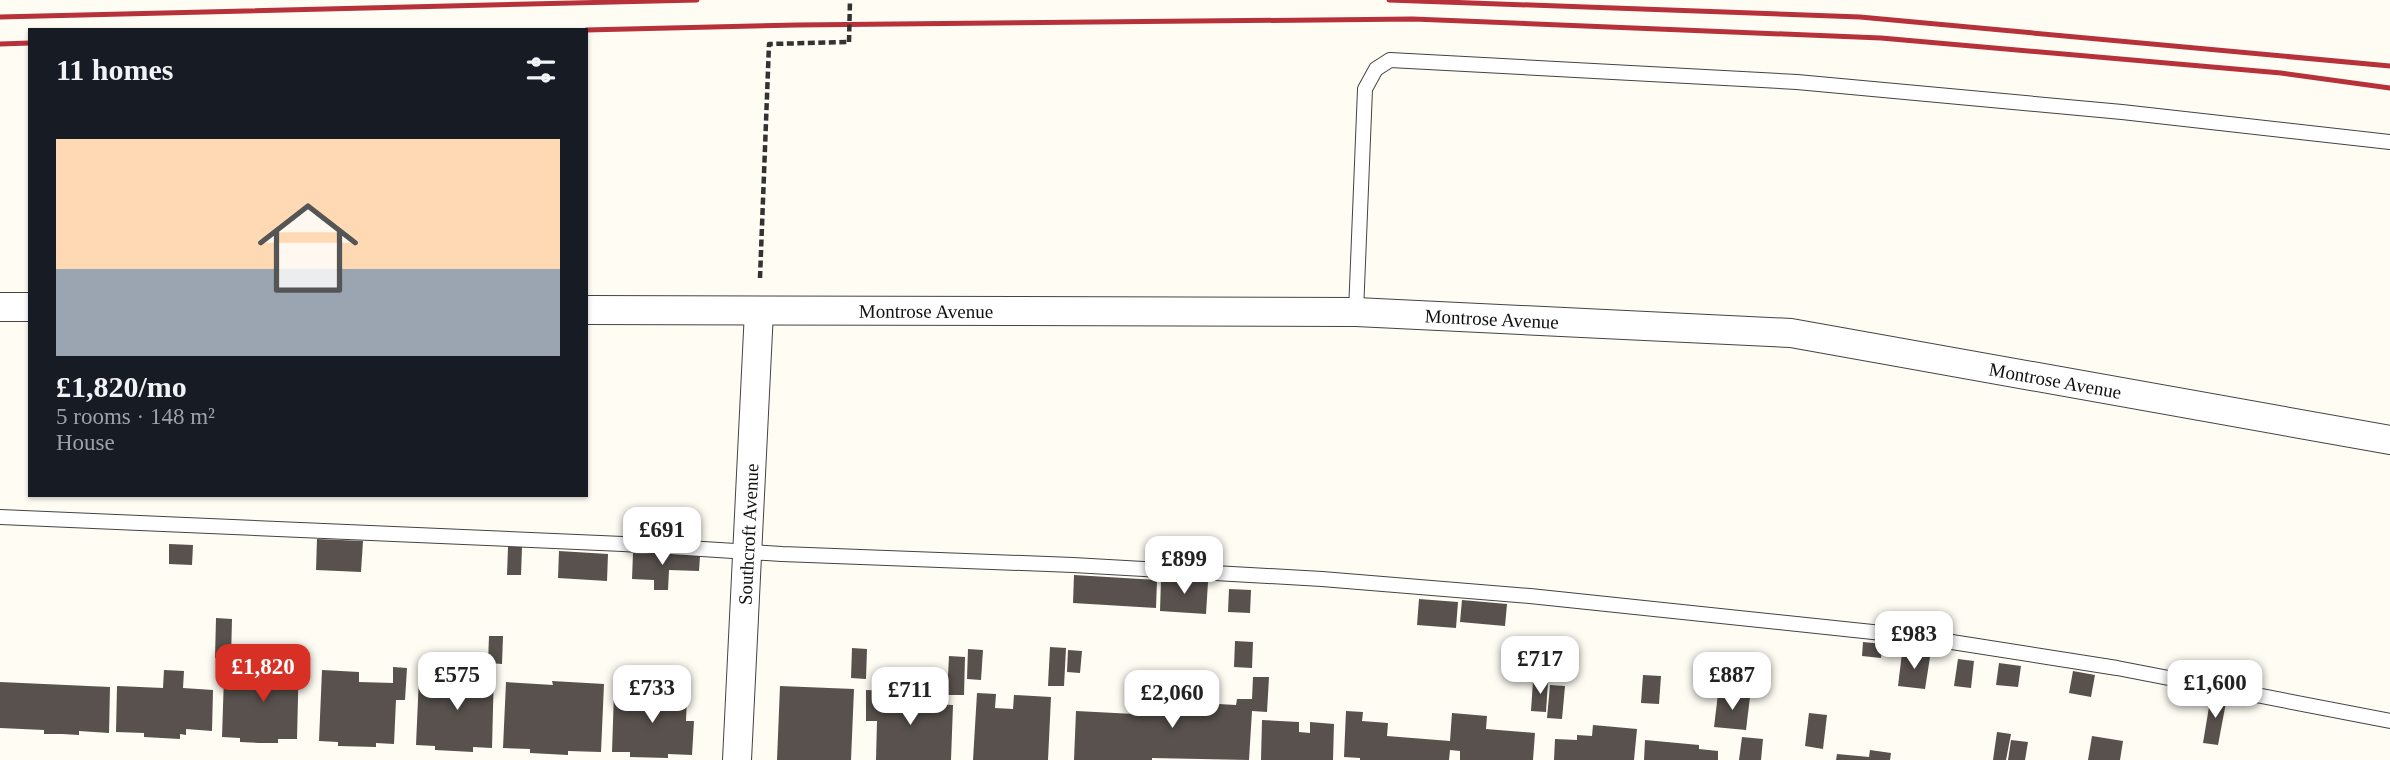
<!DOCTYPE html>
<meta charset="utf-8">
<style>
body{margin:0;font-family:Georgia,serif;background:#20242c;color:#f1f3f6;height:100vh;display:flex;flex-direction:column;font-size:26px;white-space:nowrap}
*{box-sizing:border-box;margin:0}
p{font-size:23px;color:#9ea1a6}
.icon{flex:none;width:38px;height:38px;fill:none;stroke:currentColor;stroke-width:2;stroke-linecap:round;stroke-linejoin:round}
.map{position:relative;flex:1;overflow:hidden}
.drawer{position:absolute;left:28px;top:28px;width:560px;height:469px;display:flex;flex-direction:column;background:#171b24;border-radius:0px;box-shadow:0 2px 5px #0004}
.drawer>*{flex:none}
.price{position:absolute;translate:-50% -60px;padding:0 16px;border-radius:14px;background:#fff;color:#222;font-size:23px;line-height:46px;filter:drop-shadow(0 2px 4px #0008)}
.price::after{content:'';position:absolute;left:50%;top:42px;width:21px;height:16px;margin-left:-10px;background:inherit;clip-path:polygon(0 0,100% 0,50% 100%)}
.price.current{background:#d93025;color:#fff}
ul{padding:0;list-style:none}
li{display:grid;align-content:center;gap:14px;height:371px;padding:0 28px}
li+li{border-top:2px solid #363941}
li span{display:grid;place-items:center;height:217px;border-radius:0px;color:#555}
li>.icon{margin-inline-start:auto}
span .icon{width:126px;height:126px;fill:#fffc;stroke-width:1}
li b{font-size:30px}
h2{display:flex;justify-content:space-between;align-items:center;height:84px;padding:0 28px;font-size:30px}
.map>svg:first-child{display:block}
.building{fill:#58514d}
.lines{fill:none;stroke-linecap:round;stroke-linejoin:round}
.service-casing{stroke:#434343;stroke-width:16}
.minor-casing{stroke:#434343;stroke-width:30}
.path{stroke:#323232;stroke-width:4.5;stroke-dasharray:7 3.5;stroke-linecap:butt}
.service{stroke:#fff;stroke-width:14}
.minor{stroke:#fff;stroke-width:28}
.rail{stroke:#b7313a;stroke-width:5}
.path-bridge{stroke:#323232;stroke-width:4.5;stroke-dasharray:7 3.5;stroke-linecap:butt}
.labels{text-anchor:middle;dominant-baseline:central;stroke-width:7;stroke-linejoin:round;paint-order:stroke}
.street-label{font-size:19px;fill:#101010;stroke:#fff}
</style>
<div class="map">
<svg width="2390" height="760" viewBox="0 0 2390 760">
<rect width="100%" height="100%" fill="#fefcf3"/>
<!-- building -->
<g class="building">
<path d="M 317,539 L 363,541 L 361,572 L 316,570 Z"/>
<path d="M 169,544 L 193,545 L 192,565 L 169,564 Z"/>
<path d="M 508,547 L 522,547 L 521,575 L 507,575 Z"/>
<path d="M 559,551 L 608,554 L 607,581 L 558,578 Z"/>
<path d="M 633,553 L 700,556 L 699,571 L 669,570 L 668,590 L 654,590 L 654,580 L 632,579 Z"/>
<path d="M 1074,575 L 1157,580 L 1156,608 L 1073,603 Z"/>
<path d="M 1161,579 L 1208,582 L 1206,614 L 1160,611 Z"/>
<path d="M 1229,589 L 1251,590 L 1250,613 L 1228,612 Z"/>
<path d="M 1419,599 L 1458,602 L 1456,628 L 1417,625 Z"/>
<path d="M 1462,600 L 1507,604 L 1505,626 L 1460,622 Z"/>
<path d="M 216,618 L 232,619 L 231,659 L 215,658 Z"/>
<path d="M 489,636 L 503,636 L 502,664 L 488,663 Z"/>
<path d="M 1235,641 L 1253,642 L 1252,668 L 1234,667 Z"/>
<path d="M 1863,642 L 1883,644 L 1881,658 L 1862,656 Z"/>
<path d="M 1050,647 L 1066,648 L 1064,686 L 1048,686 Z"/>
<path d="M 852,648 L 867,649 L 866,679 L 851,678 Z"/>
<path d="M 968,649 L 983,650 L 981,680 L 967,679 Z"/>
<path d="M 1068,650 L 1082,651 L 1080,673 L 1067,672 Z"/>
<path d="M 1902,653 L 1930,657 L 1925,689 L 1898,686 Z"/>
<path d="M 275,655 L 299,656 L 297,739 L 278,739 L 278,743 L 259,743 L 240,742 L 240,738 L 222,737 L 224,676 L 261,677 L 261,668 L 275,668 Z"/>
<path d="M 949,656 L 965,657 L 964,695 L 947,695 Z"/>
<path d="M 1958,659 L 1974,661 L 1971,688 L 1954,686 Z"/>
<path d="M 1999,663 L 2021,666 L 2018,687 L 1996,685 Z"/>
<path d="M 393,667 L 407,668 L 405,700 L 396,700 L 394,744 L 376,743 L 376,747 L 338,746 L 338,742 L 319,741 L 322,670 L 359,672 L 359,682 L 393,683 Z"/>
<path d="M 470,668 L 494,669 L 492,748 L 473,747 L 473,752 L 435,750 L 435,746 L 416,745 L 419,677 L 442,678 L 442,693 L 456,694 L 457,673 L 470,673 Z"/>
<path d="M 164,670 L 184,671 L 183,688 L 213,690 L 212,731 L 186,729 L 186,735 L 180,734 L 180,739 L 144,737 L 144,733 L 116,732 L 117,686 L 163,688 Z"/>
<path d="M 2073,671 L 2095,675 L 2091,697 L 2069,693 Z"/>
<path d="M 1643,675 L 1661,676 L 1659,704 L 1641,703 Z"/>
<path d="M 1253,677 L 1269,677 L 1267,712 L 1252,711 L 1249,760 L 1152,758 L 1152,760 L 1074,760 L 1076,711 L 1154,715 L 1155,694 L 1202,696 L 1201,703 L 1236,705 L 1237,699 L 1252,699 Z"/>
<path d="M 552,681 L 604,684 L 601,752 L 568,751 L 568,755 L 530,753 L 530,749 L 503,748 L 506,682 L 553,685 Z"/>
<path d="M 1533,681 L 1548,682 L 1546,712 L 1531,711 Z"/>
<path d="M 0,682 L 110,687 L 109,733 L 79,731 L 79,735 L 62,734 L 44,734 L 44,730 L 0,728 Z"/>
<path d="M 1550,685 L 1565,686 L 1562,719 L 1547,718 Z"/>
<path d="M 780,686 L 854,689 L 851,760 L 777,760 Z"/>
<path d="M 866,690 L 902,691 L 901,710 L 915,711 L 915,694 L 930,695 L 930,704 L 953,705 L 951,760 L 876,760 L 877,721 L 866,721 Z"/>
<path d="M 614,692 L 687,695 L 686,721 L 694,721 L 692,755 L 668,754 L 668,758 L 630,757 L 630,752 L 612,752 Z"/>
<path d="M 977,693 L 996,694 L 995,708 L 1013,709 L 1014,695 L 1051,697 L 1048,760 L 973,760 Z"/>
<path d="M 1718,694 L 1750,697 L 1746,730 L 1714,727 Z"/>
<path d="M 2211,695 L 2227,697 L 2218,745 L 2203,743 Z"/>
<path d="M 1346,711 L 1363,712 L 1362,721 L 1388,723 L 1387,736 L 1450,741 L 1452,713 L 1487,716 L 1486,729 L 1535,733 L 1533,760 L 1460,760 L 1460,751 L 1450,750 L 1449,760 L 1360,760 L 1360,758 L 1344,757 Z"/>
<path d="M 1809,713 L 1827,715 L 1823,749 L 1805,746 Z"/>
<path d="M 1262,720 L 1299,722 L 1299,732 L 1310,733 L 1310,722 L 1334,724 L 1333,760 L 1261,760 Z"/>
<path d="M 1593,725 L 1637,729 L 1634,760 L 1554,760 L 1555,739 L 1577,740 L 1577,735 L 1592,736 Z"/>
<path d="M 1997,732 L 2011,734 L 2006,760 L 1993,760 Z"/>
<path d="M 2092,736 L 2123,741 L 2120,760 L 2088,760 Z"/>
<path d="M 1742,737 L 1763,739 L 1761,760 L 1739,760 Z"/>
<path d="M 1645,740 L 1699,745 L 1699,749 L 1718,751 L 1718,760 L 1644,760 Z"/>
<path d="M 2011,740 L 2028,742 L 2025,760 L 2008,760 Z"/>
<path d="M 1870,750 L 1891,753 L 1890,760 L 1836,760 L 1837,754 L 1869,757 Z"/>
</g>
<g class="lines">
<!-- service casing -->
<g class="service-casing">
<g id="service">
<path d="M 1356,312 L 1365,89 L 1376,69 L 1390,60 L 1797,82 L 2122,112 L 2390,142"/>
<path d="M 0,517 L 623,544 L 782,554 L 1073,565 L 1322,579 L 1530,596 L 1920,637 L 2117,668 L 2390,721"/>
</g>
</g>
<!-- minor casing -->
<g class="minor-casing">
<g id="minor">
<path d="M 0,307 L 30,307"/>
<path id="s1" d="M 586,310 L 1356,312 L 1791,333 L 2390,440"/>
<path id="s2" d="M 737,760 L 759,311"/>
</g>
</g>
<!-- path -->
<path class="path" d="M 760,278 L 769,44 L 849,42"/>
<!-- service -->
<use href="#service" class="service"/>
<!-- minor -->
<use href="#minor" class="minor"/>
<!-- rail -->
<g class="rail">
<path d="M 1389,0 L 1860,17 L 2390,66"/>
<path d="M 0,17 L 697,0"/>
<path d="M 586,30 L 797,25 L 1413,19 L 1881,38 L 2281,73 L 2390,88"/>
<path d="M 0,44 L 30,43"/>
</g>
<!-- path-bridge -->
<path class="path-bridge" d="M 849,42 L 850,0"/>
</g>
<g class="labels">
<!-- street labels -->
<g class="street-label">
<text stroke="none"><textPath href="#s1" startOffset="340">Montrose Avenue</textPath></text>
<text stroke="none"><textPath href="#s1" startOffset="906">Montrose Avenue</textPath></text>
<text stroke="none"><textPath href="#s1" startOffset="1474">Montrose Avenue</textPath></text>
<text stroke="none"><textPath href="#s2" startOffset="226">Southcroft Avenue</textPath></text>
</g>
</g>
</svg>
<b class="price" style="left:662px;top:567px">£691</b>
<b class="price" style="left:1184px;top:596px">£899</b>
<b class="price" style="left:1914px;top:671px">£983</b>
<b class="price" style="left:1540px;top:696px">£717</b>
<b class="price current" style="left:263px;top:704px">£1,820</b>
<b class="price" style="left:457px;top:712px">£575</b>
<b class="price" style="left:1732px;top:712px">£887</b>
<b class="price" style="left:2215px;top:720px">£1,600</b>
<b class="price" style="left:652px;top:725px">£733</b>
<b class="price" style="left:910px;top:727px">£711</b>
<b class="price" style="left:1172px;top:730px">£2,060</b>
<section class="drawer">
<h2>11 homes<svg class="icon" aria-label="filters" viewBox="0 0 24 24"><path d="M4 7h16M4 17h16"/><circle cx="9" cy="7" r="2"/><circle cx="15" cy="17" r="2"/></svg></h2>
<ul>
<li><span style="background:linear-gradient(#ffd9b3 60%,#9aa5b1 0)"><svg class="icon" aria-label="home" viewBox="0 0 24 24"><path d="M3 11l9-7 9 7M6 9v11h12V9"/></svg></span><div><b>£1,820/mo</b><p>5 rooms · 148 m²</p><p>House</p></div></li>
</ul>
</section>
</div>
